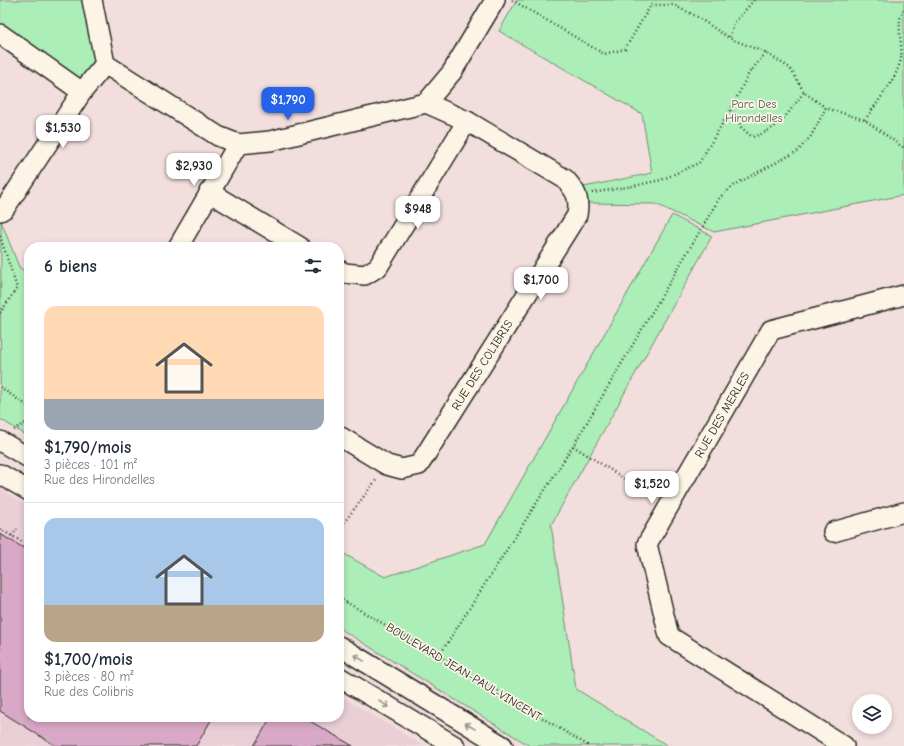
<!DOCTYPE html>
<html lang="fr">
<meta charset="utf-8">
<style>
body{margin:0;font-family:"Comic Neue",sans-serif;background:#f6f6f7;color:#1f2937;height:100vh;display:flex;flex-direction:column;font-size:15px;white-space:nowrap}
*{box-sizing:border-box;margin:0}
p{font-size:13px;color:#747a83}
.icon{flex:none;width:22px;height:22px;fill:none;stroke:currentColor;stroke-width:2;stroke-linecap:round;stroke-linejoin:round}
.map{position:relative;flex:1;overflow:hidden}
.details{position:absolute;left:24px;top:242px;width:320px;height:480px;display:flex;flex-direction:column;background:#fff;border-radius:16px;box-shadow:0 2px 6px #0003}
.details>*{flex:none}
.fabs{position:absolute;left:852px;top:694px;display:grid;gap:8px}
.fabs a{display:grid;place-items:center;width:40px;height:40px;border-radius:50%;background:#fff;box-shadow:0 2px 6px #0003;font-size:20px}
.price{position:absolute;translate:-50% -34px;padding:0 9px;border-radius:8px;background:#fff;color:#222;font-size:13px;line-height:26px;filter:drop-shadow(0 1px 2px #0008)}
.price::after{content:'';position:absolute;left:50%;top:24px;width:12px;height:9px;margin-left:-6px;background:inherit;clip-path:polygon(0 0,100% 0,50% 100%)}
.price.current{background:#2563eb;color:#fff}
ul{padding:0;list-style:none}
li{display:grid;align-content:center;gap:8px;height:212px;padding:0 20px}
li+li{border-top:1px solid #e0e1e3}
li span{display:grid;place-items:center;height:124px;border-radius:12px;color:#555}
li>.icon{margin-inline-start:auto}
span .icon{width:72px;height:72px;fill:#fffc;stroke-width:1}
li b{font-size:17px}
h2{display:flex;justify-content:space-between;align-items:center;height:48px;padding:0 20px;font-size:17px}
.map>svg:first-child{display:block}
.built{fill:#eaced5}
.green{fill:#aceeb7;stroke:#6c8c71}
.building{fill:#d9a8c6;stroke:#2b2b2b}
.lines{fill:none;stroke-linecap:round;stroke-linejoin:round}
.minor-casing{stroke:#2b2b2b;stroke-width:22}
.path{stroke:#2b2b2b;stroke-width:2.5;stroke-dasharray:1 3;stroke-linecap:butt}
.minor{stroke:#fcf5e5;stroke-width:19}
.oneway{stroke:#949088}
.labels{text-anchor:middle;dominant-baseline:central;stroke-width:3.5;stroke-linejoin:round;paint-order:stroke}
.park-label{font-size:12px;fill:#4b5c4e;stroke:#fcf5e5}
.street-label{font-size:12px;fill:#2b2b2b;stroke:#fcf5e5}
</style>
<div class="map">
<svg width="904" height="746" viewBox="0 0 904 746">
<rect width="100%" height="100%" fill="#f2dedc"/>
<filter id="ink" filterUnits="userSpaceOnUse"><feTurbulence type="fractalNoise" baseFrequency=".025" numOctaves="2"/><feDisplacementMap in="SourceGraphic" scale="8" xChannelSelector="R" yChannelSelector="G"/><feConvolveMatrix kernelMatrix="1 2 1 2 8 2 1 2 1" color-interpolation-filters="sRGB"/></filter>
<g filter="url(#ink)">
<!-- built -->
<path class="built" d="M 0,489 L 29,507 L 29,717 L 339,717 L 339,695 L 424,746 L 0,746 Z"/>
<!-- green -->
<g class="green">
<path d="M 0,0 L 92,0 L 105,64 L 82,92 L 0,34 Z"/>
<path d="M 517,0 L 904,0 L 904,195 L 714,232 L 656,204 L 588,203 L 584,187 L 652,173 L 642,114 L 499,31 Z"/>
<path d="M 672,215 L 712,236 L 551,525 L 576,689 L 668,746 L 530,746 L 339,628 L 339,551 L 385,577 L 485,544 Z"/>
<path d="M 1,221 L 19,267 L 29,274 L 29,437 L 0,419 Z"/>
</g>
<!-- building -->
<g class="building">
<path d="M 0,534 L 29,551 L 29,717 L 213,717 L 196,746 L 56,746 L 0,711 Z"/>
<path d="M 271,717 L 303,717 L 353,746 L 254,746 Z"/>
</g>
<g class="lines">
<!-- minor casing -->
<g class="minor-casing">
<g id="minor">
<path d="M 92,0 L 105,64 L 218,136 L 238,144 L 270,141 L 426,103 L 452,72 L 495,0"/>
<path d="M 0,34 L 82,92"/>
<path d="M 209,192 L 300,247"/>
<path d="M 0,211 L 5,208 L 82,92 L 105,64"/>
<path d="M 178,247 L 238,144"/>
<path d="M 339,270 L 344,273 L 365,275 L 378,267 L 467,121"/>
<path d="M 339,436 L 387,465 L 402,469 L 419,465 L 577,215 C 580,198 576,191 565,179 L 467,121 L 426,103"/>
<path d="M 0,441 L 29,458"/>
<path d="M 0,474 L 29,491"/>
<path d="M 833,532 L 904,512"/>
<path d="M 339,646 L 503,746"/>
<path d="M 339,677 L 455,746"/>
<path d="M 844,746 L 669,636 L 647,544 L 771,330 L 904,295"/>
</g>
</g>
<!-- path -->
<g class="path">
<path d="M 512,0 L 604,54 L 625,49 L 651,5 L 673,5 L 696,16 L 729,38"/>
<path d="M 754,0 L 735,22 L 729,38 L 766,53 L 790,68 L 804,92 L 826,108 L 865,120 L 904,148"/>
<path d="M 732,109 L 741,127 L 752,137 C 779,130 788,113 804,92"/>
<path d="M 865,120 C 876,103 898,78 901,58 C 903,42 895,23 904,9"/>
<path d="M 592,193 L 633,186 L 661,180 L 699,163 L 731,109 L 749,73 L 766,53"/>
<path d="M 0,236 L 17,288 L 0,313"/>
<path d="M 0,387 L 29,407"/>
<path d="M 14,430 L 29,421"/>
<path d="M 573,446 L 655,498"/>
<path d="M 0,529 L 29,546"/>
<path d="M 339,529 L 377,479"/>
<path d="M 12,536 L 17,529"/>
<path d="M 339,598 L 439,656 L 589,746"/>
<path d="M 439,656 L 573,446 L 720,197 L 736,184 L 798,151 L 811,136 L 826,108"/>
</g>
<!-- minor -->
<use href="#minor" class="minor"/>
</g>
<!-- one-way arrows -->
<defs><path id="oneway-shaft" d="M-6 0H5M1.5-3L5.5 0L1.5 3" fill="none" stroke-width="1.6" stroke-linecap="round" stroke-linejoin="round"/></defs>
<g class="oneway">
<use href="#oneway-shaft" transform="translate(359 658) rotate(-149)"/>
<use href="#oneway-shaft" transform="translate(384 704) rotate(31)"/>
<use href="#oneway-shaft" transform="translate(470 726) rotate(-149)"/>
</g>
</g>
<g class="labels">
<!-- park labels -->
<g class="park-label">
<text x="754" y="104">Parc Des<tspan x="754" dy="14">Hirondelles</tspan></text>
</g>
<!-- street labels -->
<g class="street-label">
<text transform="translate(482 365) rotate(-58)">RUE DES COLIBRIS</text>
<text transform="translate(722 415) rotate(-60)">RUE DES MERLES</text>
<text transform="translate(464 672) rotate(31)">BOULEVARD JEAN-PAUL-VINCENT</text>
</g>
</g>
</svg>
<div class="fabs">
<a><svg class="icon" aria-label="layers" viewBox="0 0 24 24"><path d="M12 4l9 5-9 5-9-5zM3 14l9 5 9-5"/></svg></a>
</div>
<b class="price current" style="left:288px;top:121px">$1,790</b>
<b class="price" style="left:63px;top:149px">$1,530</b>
<b class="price" style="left:194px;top:187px">$2,930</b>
<b class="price" style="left:418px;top:230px">$948</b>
<b class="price" style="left:541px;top:301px">$1,700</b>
<b class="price" style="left:652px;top:505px">$1,520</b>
<section class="details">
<h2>6 biens<svg class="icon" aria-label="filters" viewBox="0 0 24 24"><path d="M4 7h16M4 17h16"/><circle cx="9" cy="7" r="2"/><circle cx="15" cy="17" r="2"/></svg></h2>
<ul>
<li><span style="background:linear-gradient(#ffd9b3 75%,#9aa5b1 0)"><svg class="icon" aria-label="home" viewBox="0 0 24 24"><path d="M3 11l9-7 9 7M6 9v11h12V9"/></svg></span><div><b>$1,790/mois</b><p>3 pièces · 101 m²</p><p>Rue des Hirondelles</p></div></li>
<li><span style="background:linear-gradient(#a9c7e8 70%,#b9a48a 0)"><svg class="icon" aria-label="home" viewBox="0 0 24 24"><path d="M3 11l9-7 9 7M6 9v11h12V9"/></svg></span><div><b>$1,700/mois</b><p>3 pièces · 80 m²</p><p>Rue des Colibris</p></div></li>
</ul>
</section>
</div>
